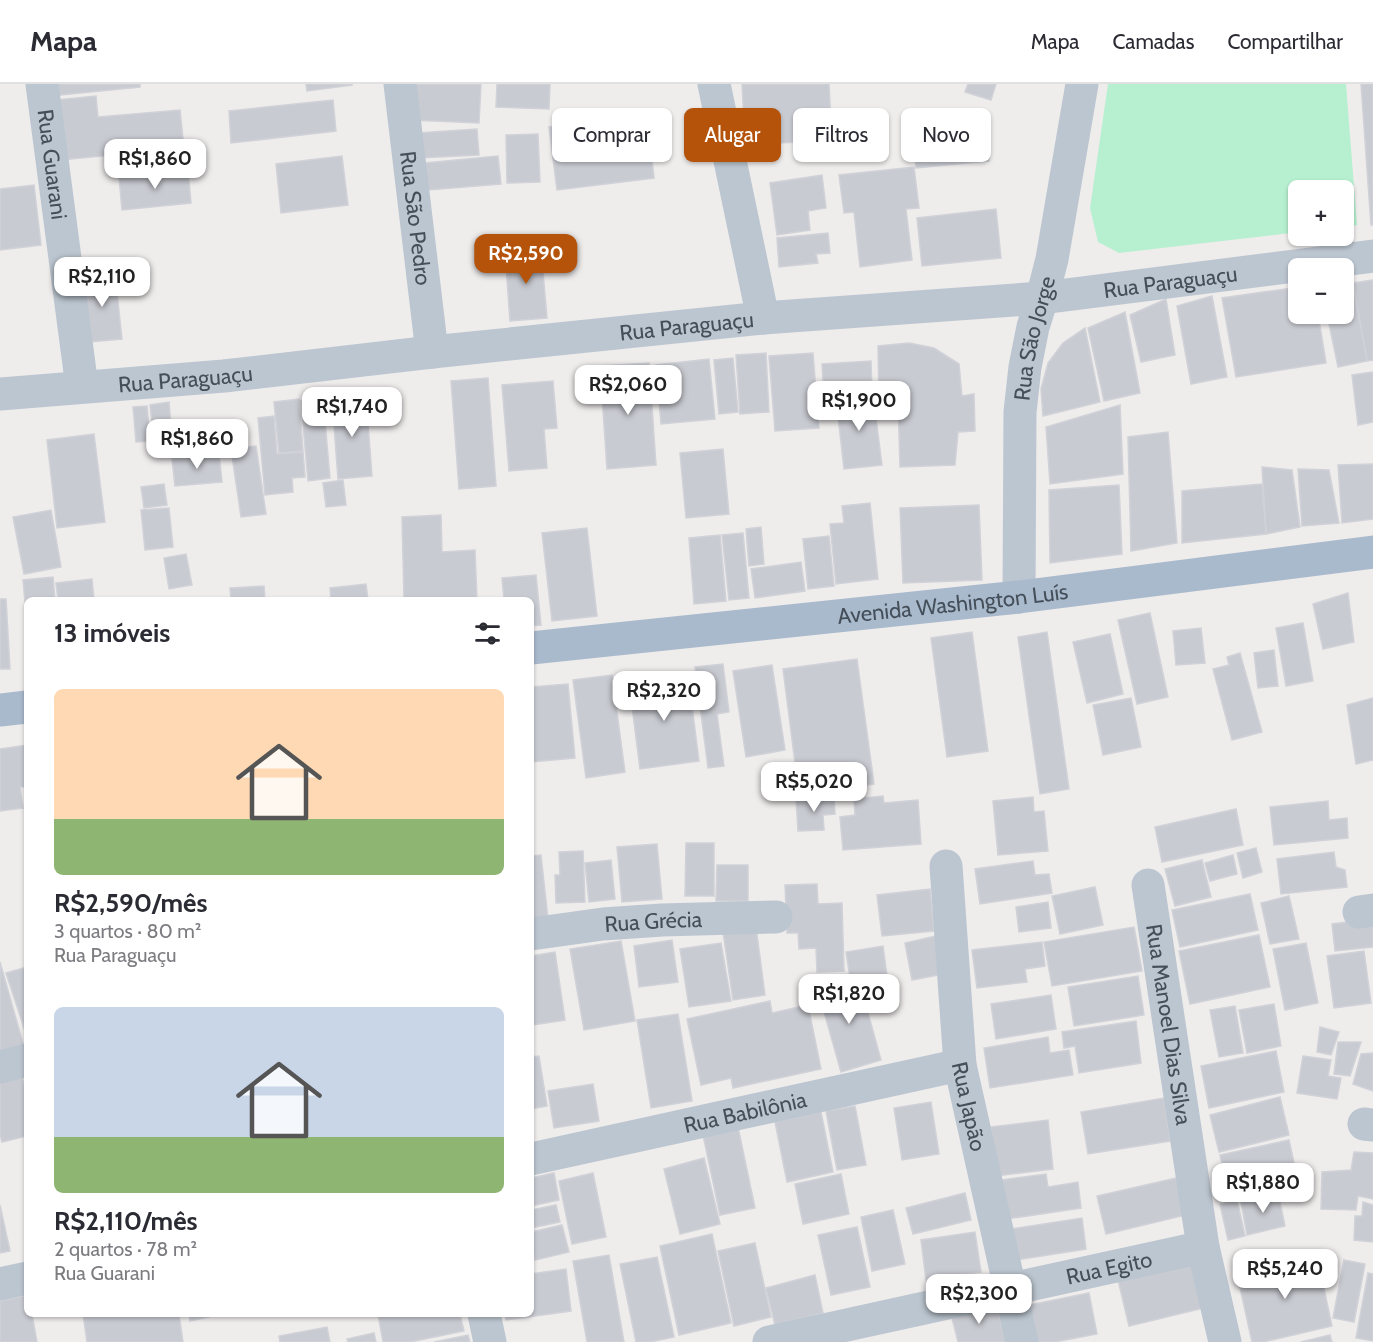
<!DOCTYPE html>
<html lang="pt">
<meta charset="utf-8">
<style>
body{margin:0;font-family:Cabin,sans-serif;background:#f2f2f3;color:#2b2b33;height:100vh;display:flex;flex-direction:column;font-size:22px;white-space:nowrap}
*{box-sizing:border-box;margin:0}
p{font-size:20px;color:#7c7c81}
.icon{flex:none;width:33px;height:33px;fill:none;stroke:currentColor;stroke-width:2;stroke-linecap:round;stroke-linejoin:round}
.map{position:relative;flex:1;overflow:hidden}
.panel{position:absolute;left:24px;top:513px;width:510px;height:720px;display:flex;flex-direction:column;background:#fff;border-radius:9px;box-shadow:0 2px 4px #0004}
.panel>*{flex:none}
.top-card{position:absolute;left:552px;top:24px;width:570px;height:54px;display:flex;gap:12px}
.fabs{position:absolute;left:1288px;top:96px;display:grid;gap:12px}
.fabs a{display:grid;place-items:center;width:66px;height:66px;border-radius:9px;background:#fff;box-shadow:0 2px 4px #0004;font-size:30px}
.price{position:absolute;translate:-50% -51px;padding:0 14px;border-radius:12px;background:#fff;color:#222;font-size:20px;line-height:39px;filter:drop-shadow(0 2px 3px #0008)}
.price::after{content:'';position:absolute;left:50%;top:36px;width:18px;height:14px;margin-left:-9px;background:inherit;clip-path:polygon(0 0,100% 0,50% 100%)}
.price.selected{background:#b45309;color:#fff}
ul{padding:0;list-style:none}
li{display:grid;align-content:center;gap:12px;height:318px;padding:0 30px}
li span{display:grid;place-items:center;height:186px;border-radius:9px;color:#555}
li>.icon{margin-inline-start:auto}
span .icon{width:108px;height:108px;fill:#fffc;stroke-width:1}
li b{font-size:26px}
h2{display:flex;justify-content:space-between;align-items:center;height:72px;padding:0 30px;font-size:26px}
.tag{padding:0 21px;border-radius:9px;background:#fff;box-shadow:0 2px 4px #0004;font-size:21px;line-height:54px}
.tag.selected{background:#b45309;color:#fff}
header{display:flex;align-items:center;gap:36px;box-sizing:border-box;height:84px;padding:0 30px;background:#fff;border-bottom:2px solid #e1e1e2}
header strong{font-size:28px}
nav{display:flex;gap:33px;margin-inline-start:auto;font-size:21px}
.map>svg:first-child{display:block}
.green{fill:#b7f0d0}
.building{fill:#c9cbd2;stroke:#d0d2d8;stroke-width:1.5}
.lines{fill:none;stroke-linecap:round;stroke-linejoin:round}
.minor{stroke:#bcc6d0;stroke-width:33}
.major{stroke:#aabacd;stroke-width:33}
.labels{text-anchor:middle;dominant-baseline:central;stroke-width:5;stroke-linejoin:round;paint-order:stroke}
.street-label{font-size:22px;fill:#444f5a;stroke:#fff}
</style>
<header>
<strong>Mapa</strong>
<nav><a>Mapa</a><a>Camadas</a><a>Compartilhar</a></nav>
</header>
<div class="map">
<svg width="1373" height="1258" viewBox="0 0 1373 1258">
<rect width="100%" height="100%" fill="#efecec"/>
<!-- green -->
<path class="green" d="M 1108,0 L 1346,0 L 1357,141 L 1344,143 L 1344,106 L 1299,106 L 1299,148 L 1119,169 L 1098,158 L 1090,124 Z"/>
<!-- building -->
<g class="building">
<path d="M 50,0 L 140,0 L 140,3 L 51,12 Z"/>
<path d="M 306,0 L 352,0 L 352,1 L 307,7 Z"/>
<path d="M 413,0 L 481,0 L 479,39 L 411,36 Z"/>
<path d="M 497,0 L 550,0 L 549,25 L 496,23 Z"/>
<path d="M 742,0 L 829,0 L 832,56 L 745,61 Z"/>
<path d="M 968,0 L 996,0 L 991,16 L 965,8 Z"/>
<path d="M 1361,0 L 1373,0 L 1373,141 L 1371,141 Z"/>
<path d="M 96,12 L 98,33 L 180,26 L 184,64 L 61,76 L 56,16 Z"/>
<path d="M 333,16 L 336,47 L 231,59 L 229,27 Z"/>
<path d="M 647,31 L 654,94 L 557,106 L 549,43 Z"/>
<path d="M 984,32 L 989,77 L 916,84 L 912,40 Z"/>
<path d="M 477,45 L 479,71 L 418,74 L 417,49 Z"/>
<path d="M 538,50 L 540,98 L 507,99 L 506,51 Z"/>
<path d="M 342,72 L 348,121 L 281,129 L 276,80 Z"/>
<path d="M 498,72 L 501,100 L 416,107 L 414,80 Z"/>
<path d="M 914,83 L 919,124 L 906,125 L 912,176 L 860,183 L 854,128 L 844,129 L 839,91 Z"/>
<path d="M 188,86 L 191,119 L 122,126 L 119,93 Z"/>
<path d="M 822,91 L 826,124 L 808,127 L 810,146 L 777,151 L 770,99 Z"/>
<path d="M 34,101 L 41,161 L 0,166 L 0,105 Z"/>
<path d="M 996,125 L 1001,174 L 922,182 L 917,134 Z"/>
<path d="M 828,149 L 830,169 L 816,170 L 818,179 L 779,183 L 777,154 Z"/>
<path d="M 541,165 L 547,234 L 510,237 L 505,168 Z"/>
<path d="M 115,190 L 122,255 L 89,258 L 83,193 Z"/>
<path d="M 1373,196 L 1373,276 L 1367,277 L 1353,199 Z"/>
<path d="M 1353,199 L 1367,277 L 1338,283 L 1327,230 L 1344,230 L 1344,201 Z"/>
<path d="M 1299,203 L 1299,230 L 1318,230 L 1326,279 L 1236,293 L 1222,214 Z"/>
<path d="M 1212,212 L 1227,293 L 1191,300 L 1177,222 Z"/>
<path d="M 1166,215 L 1175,271 L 1141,278 L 1130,231 Z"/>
<path d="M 1125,228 L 1140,309 L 1104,317 L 1088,244 Z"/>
<path d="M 1085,244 L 1100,318 L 1043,332 L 1041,305 L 1048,279 L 1063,259 Z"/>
<path d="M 909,259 L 934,264 L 959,280 L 962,312 L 974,310 L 975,347 L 958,348 L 955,381 L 900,383 L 898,314 L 879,314 L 878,262 Z"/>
<path d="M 766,269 L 769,328 L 740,330 L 736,271 Z"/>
<path d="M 813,269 L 819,344 L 775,347 L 769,272 Z"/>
<path d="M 733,274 L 738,328 L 719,330 L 714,276 Z"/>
<path d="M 709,275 L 715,335 L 661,340 L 656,281 Z"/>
<path d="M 871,277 L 872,309 L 824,312 L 822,280 Z"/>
<path d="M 649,279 L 656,381 L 607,385 L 600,282 Z"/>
<path d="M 1373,288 L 1373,338 L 1358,341 L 1352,291 Z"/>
<path d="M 488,294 L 496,402 L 459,405 L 451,297 Z"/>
<path d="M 553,297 L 557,344 L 544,345 L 547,384 L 509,387 L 502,301 Z"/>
<path d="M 873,311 L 882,381 L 844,385 L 836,315 Z"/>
<path d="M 366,312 L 372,392 L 338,395 L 332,315 Z"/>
<path d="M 323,314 L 330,394 L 308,397 L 301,317 Z"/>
<path d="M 299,315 L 303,367 L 279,369 L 274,318 Z"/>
<path d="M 169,318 L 172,355 L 154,356 L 150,321 Z"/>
<path d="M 1120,321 L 1123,390 L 1050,400 L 1046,343 Z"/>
<path d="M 147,322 L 150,357 L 136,358 L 133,323 Z"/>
<path d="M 274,332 L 277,370 L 303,368 L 305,393 L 292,394 L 293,408 L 265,411 L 258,334 Z"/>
<path d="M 1168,348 L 1177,459 L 1131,467 L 1128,353 Z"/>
<path d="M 94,350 L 105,438 L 57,444 L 47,356 Z"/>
<path d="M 256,362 L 266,430 L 241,433 L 231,365 Z"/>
<path d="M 723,365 L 729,430 L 686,434 L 680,369 Z"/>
<path d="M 219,370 L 222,398 L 175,402 L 172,375 Z"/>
<path d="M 1373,380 L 1373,435 L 1342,439 L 1338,381 Z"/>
<path d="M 1262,383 L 1292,386 L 1300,443 L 1266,450 Z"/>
<path d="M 1298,385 L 1329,386 L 1339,439 L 1302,442 Z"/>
<path d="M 343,396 L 346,421 L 326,423 L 323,399 Z"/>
<path d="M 164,400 L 167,421 L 144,424 L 141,403 Z"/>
<path d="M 1262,400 L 1266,450 L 1182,459 L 1182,407 Z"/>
<path d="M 1119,401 L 1122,470 L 1050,479 L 1049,406 Z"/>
<path d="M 870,419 L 878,495 L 836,500 L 830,440 L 844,439 L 842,422 Z"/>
<path d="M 979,421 L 982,496 L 903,499 L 900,424 Z"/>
<path d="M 169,424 L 173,463 L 145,466 L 141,426 Z"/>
<path d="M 51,426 L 61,483 L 24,490 L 13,433 Z"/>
<path d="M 441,431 L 442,468 L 475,466 L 477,516 L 404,516 L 402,433 Z"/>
<path d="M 761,443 L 764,480 L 749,482 L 746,445 Z"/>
<path d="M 587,444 L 597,532 L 552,537 L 542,449 Z"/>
<path d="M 743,449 L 749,514 L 729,516 L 722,451 Z"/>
<path d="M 720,451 L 726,517 L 694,520 L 689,454 Z"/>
<path d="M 829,452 L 834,502 L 808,505 L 803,455 Z"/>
<path d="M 186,470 L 192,501 L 169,505 L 164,474 Z"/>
<path d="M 801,478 L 805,507 L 755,514 L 751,485 Z"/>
<path d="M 536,491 L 541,541 L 531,542 L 531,516 L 504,516 L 502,494 Z"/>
<path d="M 53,493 L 55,516 L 27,516 L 27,540 L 23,496 Z"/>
<path d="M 92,495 L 94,516 L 58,516 L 56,499 Z"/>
<path d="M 366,500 L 368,516 L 331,516 L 330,504 Z"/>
<path d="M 264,502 L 265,516 L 231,516 L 230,504 Z"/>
<path d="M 1348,509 L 1354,558 L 1323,565 L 1313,520 Z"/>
<path d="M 0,515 L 6,515 L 10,585 L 0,585 Z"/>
<path d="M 1150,529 L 1168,613 L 1137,620 L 1118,536 Z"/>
<path d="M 1303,539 L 1313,597 L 1286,602 L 1276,544 Z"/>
<path d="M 1201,544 L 1205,579 L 1176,581 L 1173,547 Z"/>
<path d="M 972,548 L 988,667 L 947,673 L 931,554 Z"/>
<path d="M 1047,548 L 1069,705 L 1040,710 L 1018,553 Z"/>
<path d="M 1110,550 L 1123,610 L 1087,619 L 1073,558 Z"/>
<path d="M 1274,566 L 1278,602 L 1258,604 L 1254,569 Z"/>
<path d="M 1240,569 L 1262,648 L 1232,656 L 1213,585 L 1229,581 L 1227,573 Z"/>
<path d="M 857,575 L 874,700 L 799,710 L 783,585 Z"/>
<path d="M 723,580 L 729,628 L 717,630 L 724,682 L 708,684 L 695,583 Z"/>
<path d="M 772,581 L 785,666 L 746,673 L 733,587 Z"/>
<path d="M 612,591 L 625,688 L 586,694 L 573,596 Z"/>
<path d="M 688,591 L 699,677 L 640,685 L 629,599 Z"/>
<path d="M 568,600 L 575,674 L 531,678 L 531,603 Z"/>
<path d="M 1131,614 L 1141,663 L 1103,671 L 1093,621 Z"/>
<path d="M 1373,614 L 1373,676 L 1356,680 L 1347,621 Z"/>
<path d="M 27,661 L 27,703 L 20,703 L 23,724 L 0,727 L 0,665 Z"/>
<path d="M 883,712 L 884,719 L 918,716 L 921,760 L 843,766 L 840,733 L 855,731 L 854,715 Z"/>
<path d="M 834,713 L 835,730 L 823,731 L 824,746 L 798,747 L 796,715 Z"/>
<path d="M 1033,713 L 1034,728 L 1044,727 L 1048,767 L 998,771 L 993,717 Z"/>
<path d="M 1328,717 L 1329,736 L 1347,734 L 1348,754 L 1274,761 L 1270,723 Z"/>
<path d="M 1236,725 L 1243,761 L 1162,778 L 1155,743 Z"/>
<path d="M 686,759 L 714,759 L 714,812 L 685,812 Z"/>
<path d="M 657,760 L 662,815 L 622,818 L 617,763 Z"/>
<path d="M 1256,764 L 1262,788 L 1243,794 L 1237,769 Z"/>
<path d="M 583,767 L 585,818 L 556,819 L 555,791 L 560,791 L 559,768 Z"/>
<path d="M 1334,768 L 1336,783 L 1345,786 L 1347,803 L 1281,810 L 1277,775 Z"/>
<path d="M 541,771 L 548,835 L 531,837 L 531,772 Z"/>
<path d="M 1233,771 L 1237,790 L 1210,797 L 1205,779 Z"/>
<path d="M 611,776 L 615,815 L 589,818 L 585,779 Z"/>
<path d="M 1202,776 L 1211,813 L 1175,822 L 1165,785 Z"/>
<path d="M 1033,777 L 1035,791 L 1049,790 L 1052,809 L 980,820 L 975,785 Z"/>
<path d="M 717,781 L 748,781 L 748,817 L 716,817 Z"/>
<path d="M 817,800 L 818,820 L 842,819 L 844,887 L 817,888 L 816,864 L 799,865 L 798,849 L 787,849 L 785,801 Z"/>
<path d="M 1095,803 L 1103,841 L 1060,850 L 1052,812 Z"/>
<path d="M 930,805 L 934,847 L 882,852 L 877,811 Z"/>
<path d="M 1250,810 L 1258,846 L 1180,863 L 1172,826 Z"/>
<path d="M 1289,812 L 1299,855 L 1270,860 L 1261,819 Z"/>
<path d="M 1048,818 L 1051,844 L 1019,848 L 1016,823 Z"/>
<path d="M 1373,835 L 1373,863 L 1335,867 L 1332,840 Z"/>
<path d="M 756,843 L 765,911 L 733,916 L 723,848 Z"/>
<path d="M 1134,843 L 1142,887 L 1052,902 L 1044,858 Z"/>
<path d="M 1259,851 L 1270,903 L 1190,920 L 1179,867 Z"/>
<path d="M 936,852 L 944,890 L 912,896 L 905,859 Z"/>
<path d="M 672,856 L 678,898 L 639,903 L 634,862 Z"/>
<path d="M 621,857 L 635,937 L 584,946 L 570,865 Z"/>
<path d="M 1042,858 L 1045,882 L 1025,885 L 1027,898 L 977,904 L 972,866 Z"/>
<path d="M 721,859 L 731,917 L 689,923 L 680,865 Z"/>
<path d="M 1306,859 L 1318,919 L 1285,926 L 1273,865 Z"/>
<path d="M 883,862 L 889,907 L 865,911 L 862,898 L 851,900 L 846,868 Z"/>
<path d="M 1364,867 L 1371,919 L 1334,924 L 1327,872 Z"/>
<path d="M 555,868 L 565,936 L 533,941 L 531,929 L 531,872 Z"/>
<path d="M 0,878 L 24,963 L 0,970 Z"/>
<path d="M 27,883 L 27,953 L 6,889 Z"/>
<path d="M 1138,892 L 1144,931 L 1074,942 L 1068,903 Z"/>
<path d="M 846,894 L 851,910 L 862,907 L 881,976 L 841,988 L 817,903 Z"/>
<path d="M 1051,911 L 1056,945 L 996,955 L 991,920 Z"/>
<path d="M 770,917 L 772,929 L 808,921 L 821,985 L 733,1004 L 731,994 L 701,1001 L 687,935 Z"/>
<path d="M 1274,920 L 1281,962 L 1247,969 L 1239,926 Z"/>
<path d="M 1235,922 L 1243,969 L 1219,973 L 1210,926 Z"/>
<path d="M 678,930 L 692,1017 L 651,1024 L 637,936 Z"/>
<path d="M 1136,937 L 1141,979 L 1079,989 L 1075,962 L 1064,964 L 1062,948 Z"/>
<path d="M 1320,943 L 1339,948 L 1331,971 L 1317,968 Z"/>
<path d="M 1048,953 L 1050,969 L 1069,966 L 1073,991 L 990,1004 L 984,964 Z"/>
<path d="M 1338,958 L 1361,958 L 1350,992 L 1334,990 Z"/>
<path d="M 1276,967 L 1284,1008 L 1209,1024 L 1201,982 Z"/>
<path d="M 1373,969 L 1373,1007 L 1353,1000 L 1361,970 Z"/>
<path d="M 539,972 L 547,1022 L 531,1025 L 531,973 Z"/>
<path d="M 1303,972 L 1331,976 L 1328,992 L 1341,994 L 1337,1015 L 1297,1009 Z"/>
<path d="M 21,988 L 27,1014 L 27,1052 L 2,1058 L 0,1051 L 0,993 Z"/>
<path d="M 593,1000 L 599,1037 L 554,1044 L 548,1007 Z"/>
<path d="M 1280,1013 L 1289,1051 L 1219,1068 L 1210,1031 Z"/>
<path d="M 1164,1014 L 1170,1057 L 1088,1070 L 1081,1028 Z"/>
<path d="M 931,1018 L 939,1070 L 902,1076 L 894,1024 Z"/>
<path d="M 855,1022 L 866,1081 L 837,1086 L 826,1027 Z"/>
<path d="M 821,1028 L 833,1088 L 787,1098 L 775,1038 Z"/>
<path d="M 1048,1036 L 1053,1085 L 996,1092 L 991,1043 Z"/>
<path d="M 738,1043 L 755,1124 L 720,1131 L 703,1051 Z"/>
<path d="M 1289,1056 L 1298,1097 L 1229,1112 L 1220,1071 Z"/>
<path d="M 1354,1068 L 1373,1069 L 1373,1115 L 1358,1112 L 1356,1126 L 1321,1125 L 1322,1088 L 1351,1086 Z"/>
<path d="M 704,1074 L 720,1140 L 680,1150 L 664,1085 Z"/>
<path d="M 554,1089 L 559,1116 L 531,1122 L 531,1094 Z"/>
<path d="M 593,1089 L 606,1153 L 572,1160 L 559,1097 Z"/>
<path d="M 841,1090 L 849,1130 L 803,1140 L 795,1100 Z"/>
<path d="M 1046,1090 L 1048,1103 L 1078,1098 L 1081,1124 L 1000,1136 L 995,1097 Z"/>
<path d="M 1181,1093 L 1190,1130 L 1106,1150 L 1097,1112 Z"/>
<path d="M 965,1109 L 971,1136 L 913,1150 L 906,1124 Z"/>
<path d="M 1278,1109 L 1285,1142 L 1247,1151 L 1241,1118 Z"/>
<path d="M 1237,1116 L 1245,1152 L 1228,1156 L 1220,1120 Z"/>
<path d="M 1363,1118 L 1373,1121 L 1373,1158 L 1354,1156 L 1355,1132 L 1362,1132 Z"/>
<path d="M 0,1121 L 10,1167 L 0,1169 Z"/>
<path d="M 556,1121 L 560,1138 L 531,1144 L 531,1126 Z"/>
<path d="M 893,1126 L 905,1180 L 872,1187 L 861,1133 Z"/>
<path d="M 1082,1134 L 1086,1165 L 1016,1176 L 1011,1145 Z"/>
<path d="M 562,1141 L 569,1168 L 535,1176 L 531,1158 L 531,1148 Z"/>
<path d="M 857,1143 L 870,1203 L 831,1211 L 818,1151 Z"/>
<path d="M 975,1148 L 981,1188 L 926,1196 L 921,1156 Z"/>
<path d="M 712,1150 L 731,1239 L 679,1251 L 660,1162 Z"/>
<path d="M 755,1159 L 771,1233 L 734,1242 L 718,1167 Z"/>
<path d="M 609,1171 L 624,1258 L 587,1258 L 573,1177 Z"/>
<path d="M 1317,1172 L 1332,1242 L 1263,1258 L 1252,1258 L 1237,1190 Z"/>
<path d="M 657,1173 L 674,1253 L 650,1258 L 636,1258 L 620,1180 Z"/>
<path d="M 1202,1176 L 1212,1222 L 1129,1242 L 1118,1196 Z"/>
<path d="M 1344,1176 L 1365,1180 L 1354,1238 L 1333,1234 Z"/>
<path d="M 566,1185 L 571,1227 L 506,1236 L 505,1230 L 531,1230 L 531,1190 Z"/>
<path d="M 1368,1189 L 1373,1190 L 1373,1257 L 1356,1254 Z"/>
<path d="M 815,1191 L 823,1229 L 775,1241 L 766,1204 Z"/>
<path d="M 1089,1209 L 1097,1250 L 1055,1258 L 1036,1258 L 1029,1221 Z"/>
<path d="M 27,1211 L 27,1230 L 32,1230 L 37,1258 L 0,1258 L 0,1217 Z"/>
<path d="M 995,1217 L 1006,1258 L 958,1258 L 951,1230 Z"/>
<path d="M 83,1230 L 179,1230 L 183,1258 L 87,1258 Z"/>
<path d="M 189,1230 L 221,1230 L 190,1237 Z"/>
<path d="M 378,1230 L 460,1230 L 464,1247 L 410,1258 L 383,1258 Z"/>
<path d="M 327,1243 L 330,1258 L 280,1258 L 279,1252 Z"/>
<path d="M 374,1249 L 376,1258 L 348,1258 L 347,1255 Z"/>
<path d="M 468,1251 L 470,1258 L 434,1258 Z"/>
<path d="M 1330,1251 L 1332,1258 L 1301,1258 Z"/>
</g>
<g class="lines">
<!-- minor -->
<g class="minor">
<path id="s1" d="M 42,0 L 82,303"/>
<path id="s2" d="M 400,0 L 432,268"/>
<path d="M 714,0 L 763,234"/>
<path id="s3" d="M 0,310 L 224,292 L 432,268 L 763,234 L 1042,214 L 1373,172"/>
<path id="s4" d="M 1019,513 L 1020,328 L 1025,283 L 1033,243 L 1042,214 L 1052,175 L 1082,0"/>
<path id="s5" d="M 946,782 L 960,981 L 1022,1258"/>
<path id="s6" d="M 1148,801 L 1203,1163 L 1225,1258"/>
<path d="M 1359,828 L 1373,826"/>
<path id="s7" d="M 531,850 L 603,840 L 662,836 L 776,833"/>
<path d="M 0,983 L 27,976"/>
<path d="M 1364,1040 L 1373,1041"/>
<path id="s8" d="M 531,1075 L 960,981"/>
<path d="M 0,1200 L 27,1194"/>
<path d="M 484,1230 L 490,1258"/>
<path id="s9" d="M 769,1258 L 1203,1163"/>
</g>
<!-- major -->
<g class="major">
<path id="s10" d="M 531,564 L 1019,513 L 1373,468"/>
<path d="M 0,626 L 27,623"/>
</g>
</g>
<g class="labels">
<!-- street labels -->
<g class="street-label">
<text stroke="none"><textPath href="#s1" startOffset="81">Rua Guarani</textPath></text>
<text stroke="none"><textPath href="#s2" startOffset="135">Rua São Pedro</textPath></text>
<text stroke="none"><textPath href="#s3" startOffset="1176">Rua Paraguaçu</textPath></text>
<text stroke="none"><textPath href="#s3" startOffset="690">Rua Paraguaçu</textPath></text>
<text stroke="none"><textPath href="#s4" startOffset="260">Rua São Jorge</textPath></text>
<text stroke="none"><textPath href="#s3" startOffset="186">Rua Paraguaçu</textPath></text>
<text stroke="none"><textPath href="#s10" startOffset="424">Avenida Washington Luís</textPath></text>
<text stroke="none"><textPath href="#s7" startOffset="123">Rua Grécia</textPath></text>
<text stroke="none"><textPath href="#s6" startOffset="141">Rua Manoel Dias Silva</textPath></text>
<text stroke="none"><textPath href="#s5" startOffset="242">Rua Japão</textPath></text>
<text stroke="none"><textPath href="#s8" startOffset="219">Rua Babilônia</textPath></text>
<text stroke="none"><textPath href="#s9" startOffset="348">Rua Egito</textPath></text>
</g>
</g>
</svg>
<div class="fabs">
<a>+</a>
<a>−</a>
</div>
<b class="price" style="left:155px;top:106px">R$1,860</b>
<b class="price selected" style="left:526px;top:201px">R$2,590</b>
<b class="price" style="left:102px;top:224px">R$2,110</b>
<b class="price" style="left:628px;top:332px">R$2,060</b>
<b class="price" style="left:859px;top:348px">R$1,900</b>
<b class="price" style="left:352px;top:354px">R$1,740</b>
<b class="price" style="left:197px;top:386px">R$1,860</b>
<b class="price" style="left:664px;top:638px">R$2,320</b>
<b class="price" style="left:814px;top:729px">R$5,020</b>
<b class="price" style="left:849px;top:941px">R$1,820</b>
<b class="price" style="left:1263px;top:1130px">R$1,880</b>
<b class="price" style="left:1285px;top:1216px">R$5,240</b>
<b class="price" style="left:979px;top:1241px">R$2,300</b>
<div class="top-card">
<a class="tag">Comprar</a>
<a class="tag selected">Alugar</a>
<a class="tag">Filtros</a>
<a class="tag">Novo</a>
</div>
<section class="panel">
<h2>13 imóveis<svg class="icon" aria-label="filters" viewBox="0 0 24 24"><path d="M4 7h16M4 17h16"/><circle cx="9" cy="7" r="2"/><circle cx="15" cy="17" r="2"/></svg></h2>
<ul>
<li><span style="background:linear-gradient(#ffd9b3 70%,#8fb573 0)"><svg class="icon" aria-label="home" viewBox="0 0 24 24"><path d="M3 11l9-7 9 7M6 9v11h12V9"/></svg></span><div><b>R$2,590/mês</b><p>3 quartos · 80 m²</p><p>Rua Paraguaçu</p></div></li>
<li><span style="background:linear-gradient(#c9d6e8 70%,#8fb573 0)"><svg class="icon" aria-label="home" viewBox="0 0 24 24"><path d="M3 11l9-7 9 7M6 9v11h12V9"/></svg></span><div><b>R$2,110/mês</b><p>2 quartos · 78 m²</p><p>Rua Guarani</p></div></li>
</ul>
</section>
</div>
